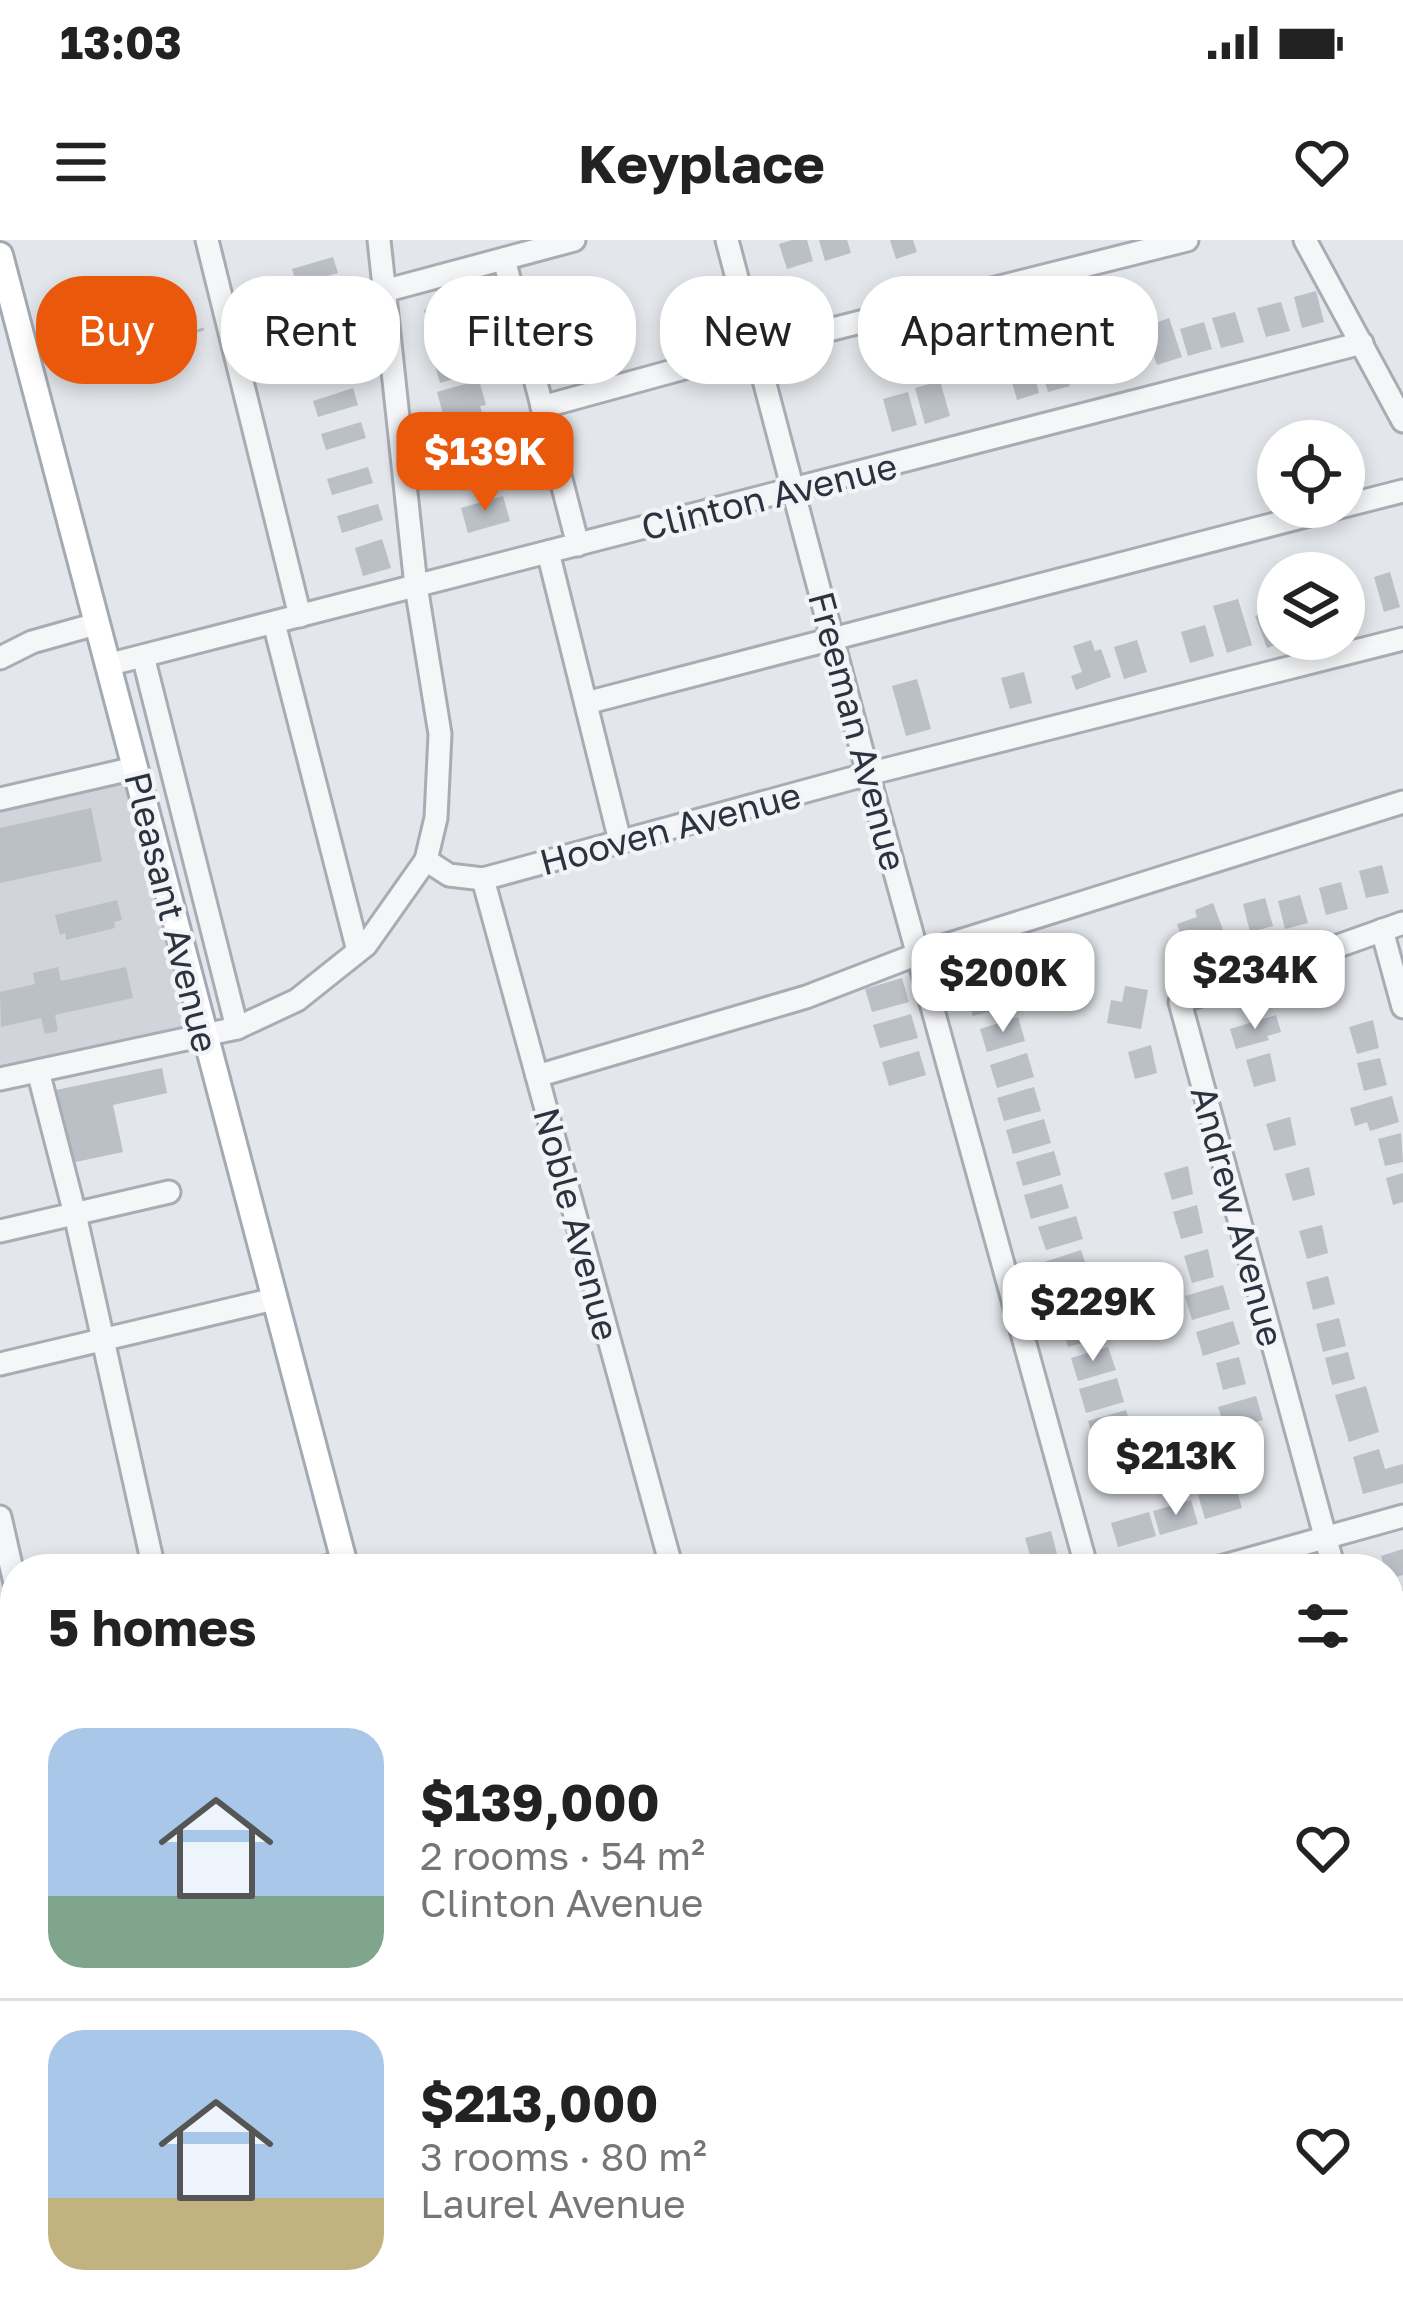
<!DOCTYPE html>
<meta charset="utf-8">
<style>
body{margin:0;font-family:"Golos Text",sans-serif;background:#f6f6f6;color:#222;height:100vh;display:flex;flex-direction:column;font-size:45px;white-space:nowrap}
*{box-sizing:border-box;margin:0}
p{font-size:39px;color:#767676}
.icon{flex:none;width:66px;height:66px;fill:none;stroke:currentColor;stroke-width:2;stroke-linecap:round;stroke-linejoin:round}
.map{position:relative;flex:1;overflow:hidden}
.sheet{position:absolute;left:0px;top:1314px;width:1404px;height:771px;display:flex;flex-direction:column;background:#fff;border-radius:48px 48px 0 0;box-shadow:0 6px 18px #0003}
.sheet>*{flex:none}
.banner{position:absolute;left:36px;top:36px;width:1332px;height:108px;display:flex;gap:24px}
.tools{position:absolute;left:1257px;top:180px;display:grid;gap:24px}
.tools a{display:grid;place-items:center;width:108px;height:108px;border-radius:50%;background:#fff;box-shadow:0 6px 18px #0003;font-size:60px}
.price{position:absolute;translate:-50% -102px;padding:0 27px;border-radius:24px;background:#fff;color:#222;font-size:39px;line-height:78px;filter:drop-shadow(0 3px 6px #0008)}
.price::after{content:'';position:absolute;left:50%;top:72px;width:36px;height:27px;margin-left:-18px;background:inherit;clip-path:polygon(0 0,100% 0,50% 100%)}
.price.current{background:#ea580c;color:#fff}
ul{padding:0;list-style:none}
li{display:flex;align-items:center;gap:36px;height:300px;padding:0 48px}
li+li{border-top:3px solid #e0e0e0}
li span{display:grid;place-items:center;flex:none;width:336px;height:240px;border-radius:36px;color:#555}
li>.icon{margin-inline-start:auto}
span .icon{width:144px;height:144px;fill:#fffc;stroke-width:1}
li b{font-size:51px}
h2{display:flex;justify-content:space-between;align-items:center;height:144px;padding:0 48px;font-size:51px}
.pill{padding:0 42px;border-radius:48px;background:#fff;box-shadow:0 6px 18px #0003;font-size:42px;line-height:108px}
.pill.current{background:#ea580c;color:#fff}
.status{display:flex;justify-content:space-between;align-items:center;height:84px;padding:0 60px;background:#fff;direction:ltr}
.status svg{height:33px;fill:currentColor}
header{display:flex;justify-content:space-between;align-items:center;height:156px;padding:0 48px;background:#fff;font-size:54px;font-weight:700}
.map>svg:first-child{display:block}
.built{fill:#d1d5db}
.green{fill:#c8d3c5}
.building{fill:#bbbfc6}
.lines{fill:none;stroke-linecap:round;stroke-linejoin:round}
.minor-casing{stroke:#a8adb4;stroke-width:27}
.major-casing{stroke:#a3aab4;stroke-width:30}
.path{stroke:#bdbfc4;stroke-width:3;stroke-dasharray:9 9;stroke-linecap:butt}
.minor{stroke:#f5f6f8;stroke-width:21}
.major{stroke:#fff;stroke-width:24}
.labels{text-anchor:middle;dominant-baseline:central;stroke-width:9;stroke-linejoin:round;paint-order:stroke}
.street-label{font-size:36px;fill:#2c3340;stroke:#f2f4f7}
</style>
<div class="status"><b>13:03</b><svg viewBox="0 0 49 12"><path d="M0 12V9h3v3zM5 12V6h3v6zM10 12V3h3v9zM15 12V0h3v12zM26 1h20v11H26zM47 4h2v5h-2z"/></svg></div>
<header><svg class="icon" aria-label="menu" viewBox="0 0 24 24"><path d="M4 6h16M4 12h16M4 18h16"/></svg>Keyplace<svg class="icon" aria-label="heart" viewBox="0 0 24 24"><path d="M12 20l-8-8c-3-5 5-10 8-4 3-6 11-1 8 4z"/></svg></header>
<div class="map">
<svg width="1403" height="2084" viewBox="0 0 1403 2084">
<rect width="100%" height="100%" fill="#e3e6ea"/>
<!-- built -->
<path class="built" d="M 135,528 L 203,796 L 0,839 L 0,559 Z"/>
<!-- green -->
<path class="green" d="M 1403,1690 L 1403,1860 L 1389,1863 L 1389,1693 Z"/>
<!-- building -->
<g class="building">
<path d="M 792,0 L 807,0 L 813,21 L 787,29 L 779,4 Z"/>
<path d="M 819,0 L 847,0 L 851,13 L 825,21 Z"/>
<path d="M 890,0 L 913,0 L 917,12 L 896,19 Z"/>
<path d="M 333,17 L 338,33 L 297,45 L 292,29 Z"/>
<path d="M 1316,51 L 1324,82 L 1302,88 L 1294,57 Z"/>
<path d="M 466,58 L 473,82 L 431,95 L 424,70 Z"/>
<path d="M 1281,62 L 1290,91 L 1266,97 L 1257,68 Z"/>
<path d="M 344,68 L 349,84 L 309,96 L 304,80 Z"/>
<path d="M 1235,72 L 1244,102 L 1221,108 L 1212,78 Z"/>
<path d="M 1169,78 L 1182,117 L 1157,125 L 1144,87 Z"/>
<path d="M 1204,82 L 1212,109 L 1188,116 L 1180,89 Z"/>
<path d="M 1124,92 L 1136,134 L 1115,141 L 1103,98 Z"/>
<path d="M 335,106 L 340,122 L 300,134 L 295,118 Z"/>
<path d="M 475,106 L 482,131 L 440,143 L 433,118 Z"/>
<path d="M 1062,119 L 1070,146 L 1048,152 L 1040,125 Z"/>
<path d="M 1032,125 L 1039,153 L 1017,160 L 1009,132 Z"/>
<path d="M 479,140 L 486,165 L 480,166 L 488,193 L 446,205 L 439,180 L 444,178 L 437,152 Z"/>
<path d="M 940,141 L 950,176 L 925,184 L 915,148 Z"/>
<path d="M 353,148 L 358,165 L 318,177 L 313,161 Z"/>
<path d="M 908,152 L 917,185 L 892,192 L 883,159 Z"/>
<path d="M 361,182 L 366,198 L 326,210 L 321,194 Z"/>
<path d="M 486,209 L 493,234 L 451,246 L 443,221 Z"/>
<path d="M 368,227 L 373,243 L 332,255 L 327,239 Z"/>
<path d="M 503,256 L 510,281 L 468,293 L 461,268 Z"/>
<path d="M 378,264 L 383,280 L 342,293 L 337,276 Z"/>
<path d="M 382,299 L 391,328 L 363,336 L 355,308 Z"/>
<path d="M 1390,332 L 1400,367 L 1384,372 L 1374,337 Z"/>
<path d="M 1349,337 L 1362,378 L 1344,384 L 1344,339 Z"/>
<path d="M 1238,359 L 1252,405 L 1227,413 L 1213,366 Z"/>
<path d="M 1278,368 L 1278,399 L 1290,400 L 1267,408 L 1255,376 Z"/>
<path d="M 1205,385 L 1214,416 L 1190,423 L 1181,392 Z"/>
<path d="M 1091,400 L 1095,411 L 1101,409 L 1111,437 L 1076,450 L 1071,436 L 1082,432 L 1073,406 Z"/>
<path d="M 1137,400 L 1147,432 L 1124,439 L 1114,407 Z"/>
<path d="M 1024,432 L 1032,463 L 1010,469 L 1001,438 Z"/>
<path d="M 917,439 L 931,489 L 906,496 L 892,446 Z"/>
<path d="M 91,568 L 102,621 L 0,643 L 0,588 Z"/>
<path d="M 1382,625 L 1389,653 L 1366,658 L 1359,631 Z"/>
<path d="M 1341,642 L 1348,669 L 1326,675 L 1319,648 Z"/>
<path d="M 1300,655 L 1308,683 L 1285,689 L 1278,661 Z"/>
<path d="M 1265,658 L 1273,686 L 1250,692 L 1243,664 Z"/>
<path d="M 117,660 L 122,680 L 114,682 L 115,688 L 66,700 L 65,693 L 60,695 L 55,675 Z"/>
<path d="M 1213,663 L 1226,698 L 1187,713 L 1177,684 L 1197,677 L 1195,670 Z"/>
<path d="M 994,706 L 1002,730 L 964,741 L 957,717 Z"/>
<path d="M 58,727 L 61,741 L 126,727 L 133,758 L 55,775 L 58,791 L 45,794 L 41,778 L 1,787 L 0,752 L 35,744 L 33,733 Z"/>
<path d="M 902,738 L 909,762 L 872,772 L 865,749 Z"/>
<path d="M 1003,742 L 1010,766 L 973,776 L 966,753 Z"/>
<path d="M 1125,746 L 1148,750 L 1141,789 L 1107,783 L 1111,760 L 1122,762 Z"/>
<path d="M 911,774 L 918,798 L 880,808 L 873,785 Z"/>
<path d="M 1276,775 L 1281,792 L 1267,796 L 1269,800 L 1236,809 L 1230,789 Z"/>
<path d="M 1018,777 L 1025,801 L 987,812 L 980,789 Z"/>
<path d="M 1373,780 L 1379,808 L 1357,814 L 1349,787 Z"/>
<path d="M 1151,805 L 1157,833 L 1135,839 L 1128,812 Z"/>
<path d="M 919,811 L 926,835 L 889,846 L 882,822 Z"/>
<path d="M 1027,813 L 1034,837 L 997,848 L 990,825 Z"/>
<path d="M 1270,813 L 1276,841 L 1254,847 L 1246,820 Z"/>
<path d="M 1380,818 L 1387,845 L 1364,851 L 1357,823 Z"/>
<path d="M 162,828 L 167,853 L 113,865 L 123,912 L 71,923 L 56,850 Z"/>
<path d="M 1034,847 L 1041,871 L 1004,881 L 997,858 Z"/>
<path d="M 1392,856 L 1399,882 L 1370,891 L 1367,882 L 1355,886 L 1350,868 Z"/>
<path d="M 1290,877 L 1296,905 L 1274,911 L 1266,884 Z"/>
<path d="M 1044,879 L 1051,903 L 1013,914 L 1006,890 Z"/>
<path d="M 1401,893 L 1403,922 L 1385,926 L 1378,899 Z"/>
<path d="M 1054,911 L 1061,935 L 1023,946 L 1016,922 Z"/>
<path d="M 1188,926 L 1193,954 L 1172,960 L 1164,933 Z"/>
<path d="M 1309,927 L 1315,955 L 1293,961 L 1285,934 Z"/>
<path d="M 1403,933 L 1403,962 L 1393,965 L 1386,938 Z"/>
<path d="M 1062,944 L 1069,968 L 1031,979 L 1024,955 Z"/>
<path d="M 1197,965 L 1203,993 L 1181,999 L 1173,972 Z"/>
<path d="M 1076,976 L 1083,999 L 1046,1010 L 1038,987 Z"/>
<path d="M 1322,985 L 1328,1013 L 1307,1019 L 1299,991 Z"/>
<path d="M 1208,1009 L 1214,1037 L 1192,1043 L 1184,1016 Z"/>
<path d="M 1081,1010 L 1089,1034 L 1051,1045 L 1044,1022 Z"/>
<path d="M 1328,1036 L 1335,1064 L 1313,1070 L 1306,1042 Z"/>
<path d="M 1090,1043 L 1097,1067 L 1060,1078 L 1053,1054 Z"/>
<path d="M 1223,1045 L 1230,1069 L 1192,1080 L 1185,1056 Z"/>
<path d="M 1098,1073 L 1105,1096 L 1068,1107 L 1061,1084 Z"/>
<path d="M 1339,1078 L 1346,1106 L 1323,1112 L 1316,1084 Z"/>
<path d="M 1233,1081 L 1240,1104 L 1203,1116 L 1196,1092 Z"/>
<path d="M 1108,1107 L 1116,1130 L 1078,1141 L 1071,1118 Z"/>
<path d="M 1348,1112 L 1355,1139 L 1332,1145 L 1325,1118 Z"/>
<path d="M 1239,1117 L 1246,1144 L 1223,1150 L 1216,1123 Z"/>
<path d="M 1117,1138 L 1124,1162 L 1086,1173 L 1079,1149 Z"/>
<path d="M 1366,1146 L 1379,1192 L 1349,1202 L 1335,1155 Z"/>
<path d="M 1256,1156 L 1263,1180 L 1226,1191 L 1218,1167 Z"/>
<path d="M 1126,1170 L 1133,1193 L 1095,1204 L 1088,1181 Z"/>
<path d="M 1136,1202 L 1144,1226 L 1106,1237 L 1099,1213 Z"/>
<path d="M 1379,1209 L 1385,1229 L 1403,1224 L 1403,1243 L 1363,1254 L 1353,1217 Z"/>
<path d="M 1235,1244 L 1242,1268 L 1205,1279 L 1198,1255 Z"/>
<path d="M 1191,1260 L 1198,1284 L 1160,1295 L 1153,1271 Z"/>
<path d="M 1149,1272 L 1156,1296 L 1118,1307 L 1111,1283 Z"/>
<path d="M 1051,1291 L 1061,1329 L 1034,1329 L 1025,1298 Z"/>
<path d="M 1403,1309 L 1403,1335 L 1389,1339 L 1389,1329 L 1385,1329 L 1381,1316 Z"/>
<path d="M 977,1318 L 981,1329 L 948,1329 L 948,1328 Z"/>
<path d="M 1403,1349 L 1403,1383 L 1402,1383 L 1393,1352 Z"/>
<path d="M 1403,1929 L 1403,1968 L 1399,1969 L 1390,1933 Z"/>
<path d="M 1401,2035 L 1403,2073 L 1392,2076 L 1389,2038 Z"/>
<path d="M 598,2070 L 652,2070 L 656,2084 L 602,2084 Z"/>
<path d="M 937,2070 L 957,2070 L 960,2082 L 941,2084 Z"/>
<path d="M 962,2070 L 981,2070 L 983,2076 L 965,2082 Z"/>
<path d="M 1312,2070 L 1317,2084 L 1292,2084 L 1289,2071 Z"/>
<path d="M 1318,2070 L 1340,2070 L 1345,2084 L 1323,2084 Z"/>
<path d="M 860,2071 L 864,2084 L 844,2084 L 842,2076 Z"/>
</g>
<g class="lines">
<!-- minor casing -->
<g class="minor-casing">
<g id="minor">
<path d="M 207,0 L 300,376"/>
<path d="M 379,0 L 416,346 L 440,494 L 436,578 L 426,620"/>
<path d="M 727,0 L 868,534 L 1087,1329"/>
<path d="M 1305,0 L 1403,181"/>
<path d="M 504,19 L 578,305"/>
<path d="M 384,51 L 574,0"/>
<path d="M 542,167 L 757,108 L 1187,0"/>
<path d="M 1344,266 L 1403,251"/>
<path d="M 548,312 L 620,601"/>
<path d="M 274,383 L 358,711"/>
<path d="M 143,416 L 237,788"/>
<path d="M 0,418 L 32,402 L 96,384"/>
<path d="M 107,425 L 1362,103"/>
<path d="M 586,463 L 1340,267"/>
<path d="M 0,559 L 135,528"/>
<path d="M 483,639 L 672,1329"/>
<path d="M 1382,690 L 1403,767"/>
<path d="M 38,831 L 75,974 L 154,1329"/>
<path d="M 537,836 L 806,757 L 918,714 L 1403,562"/>
<path d="M 0,839 L 237,788 L 297,760 L 366,705 L 426,620 L 449,635 L 483,639 L 868,534 L 1403,399"/>
<path d="M 0,991 L 169,952"/>
<path d="M 0,1124 L 274,1059"/>
<path d="M 0,1277 L 15,1343"/>
<path d="M 317,1329 L 345,1322"/>
<path d="M 1213,1329 L 1403,1276"/>
<path d="M 1334,1329 L 1180,762 L 1403,683"/>
<path d="M 0,1407 L 15,1404"/>
<path d="M 1389,1521 L 1403,1578"/>
<path d="M 0,1683 L 15,1679"/>
<path d="M 1389,1876 L 1403,1872"/>
<path d="M 0,1903 L 15,1970"/>
<path d="M 1389,2010 L 1403,2006"/>
<path d="M 37,2070 L 41,2084"/>
<path d="M 399,2070 L 402,2084"/>
<path d="M 685,2070 L 688,2084"/>
<path d="M 800,2070 L 804,2084"/>
<path d="M 1051,2070 L 1055,2084"/>
<path d="M 1352,2070 L 1355,2084"/>
<path d="M 194,2084 L 257,2070"/>
<path d="M 1098,2084 L 1153,2070"/>
</g>
</g>
<!-- major casing -->
<g class="major-casing">
<g id="major">
<path d="M 0,15 L 346,1329"/>
<path d="M 544,2070 L 548,2084"/>
</g>
</g>
<!-- path -->
<path class="path" d="M 56,128 L 208,88"/>
<!-- minor -->
<use href="#minor" class="minor"/>
<!-- major -->
<use href="#major" class="major"/>
</g>
<g class="labels">
<!-- street labels -->
<g class="street-label">
<text transform="translate(769 256) rotate(-14)">Clinton Avenue</text>
<text transform="translate(858 491) rotate(75)">Freeman Avenue</text>
<text transform="translate(670 588) rotate(-15)">Hooven Avenue</text>
<text transform="translate(172 672) rotate(76)">Pleasant Avenue</text>
<text transform="translate(1238 976) rotate(75)">Andrew Avenue</text>
<text transform="translate(577 984) rotate(75)">Noble Avenue</text>
</g>
</g>
</svg>
<div class="tools">
<a><svg class="icon" aria-label="locate" viewBox="0 0 24 24"><circle cx="12" cy="12" r="6"/><path d="M12 2v4M12 18v4M2 12h4M18 12h4"/></svg></a>
<a><svg class="icon" aria-label="layers" viewBox="0 0 24 24"><path d="M12 4l9 5-9 5-9-5zM3 14l9 5 9-5"/></svg></a>
</div>
<b class="price current" style="left:485px;top:274px">$139K</b>
<b class="price" style="left:1255px;top:792px">$234K</b>
<b class="price" style="left:1003px;top:795px">$200K</b>
<b class="price" style="left:1093px;top:1124px">$229K</b>
<b class="price" style="left:1176px;top:1278px">$213K</b>
<div class="banner">
<a class="pill current">Buy</a>
<a class="pill">Rent</a>
<a class="pill">Filters</a>
<a class="pill">New</a>
<a class="pill">Apartment</a>
</div>
<section class="sheet">
<h2>5 homes<svg class="icon" aria-label="filters" viewBox="0 0 24 24"><path d="M4 7h16M4 17h16"/><circle cx="9" cy="7" r="2"/><circle cx="15" cy="17" r="2"/></svg></h2>
<ul>
<li><span style="background:linear-gradient(#a9c7e8 70%,#7fa58c 0)"><svg class="icon" aria-label="home" viewBox="0 0 24 24"><path d="M3 11l9-7 9 7M6 9v11h12V9"/></svg></span><div><b>$139,000</b><p>2 rooms · 54 m²</p><p>Clinton Avenue</p></div><svg class="icon" aria-label="heart" viewBox="0 0 24 24"><path d="M12 20l-8-8c-3-5 5-10 8-4 3-6 11-1 8 4z"/></svg></li>
<li><span style="background:linear-gradient(#a9c7e8 70%,#c2b280 0)"><svg class="icon" aria-label="home" viewBox="0 0 24 24"><path d="M3 11l9-7 9 7M6 9v11h12V9"/></svg></span><div><b>$213,000</b><p>3 rooms · 80 m²</p><p>Laurel Avenue</p></div><svg class="icon" aria-label="heart" viewBox="0 0 24 24"><path d="M12 20l-8-8c-3-5 5-10 8-4 3-6 11-1 8 4z"/></svg></li>
</ul>
</section>
</div>
